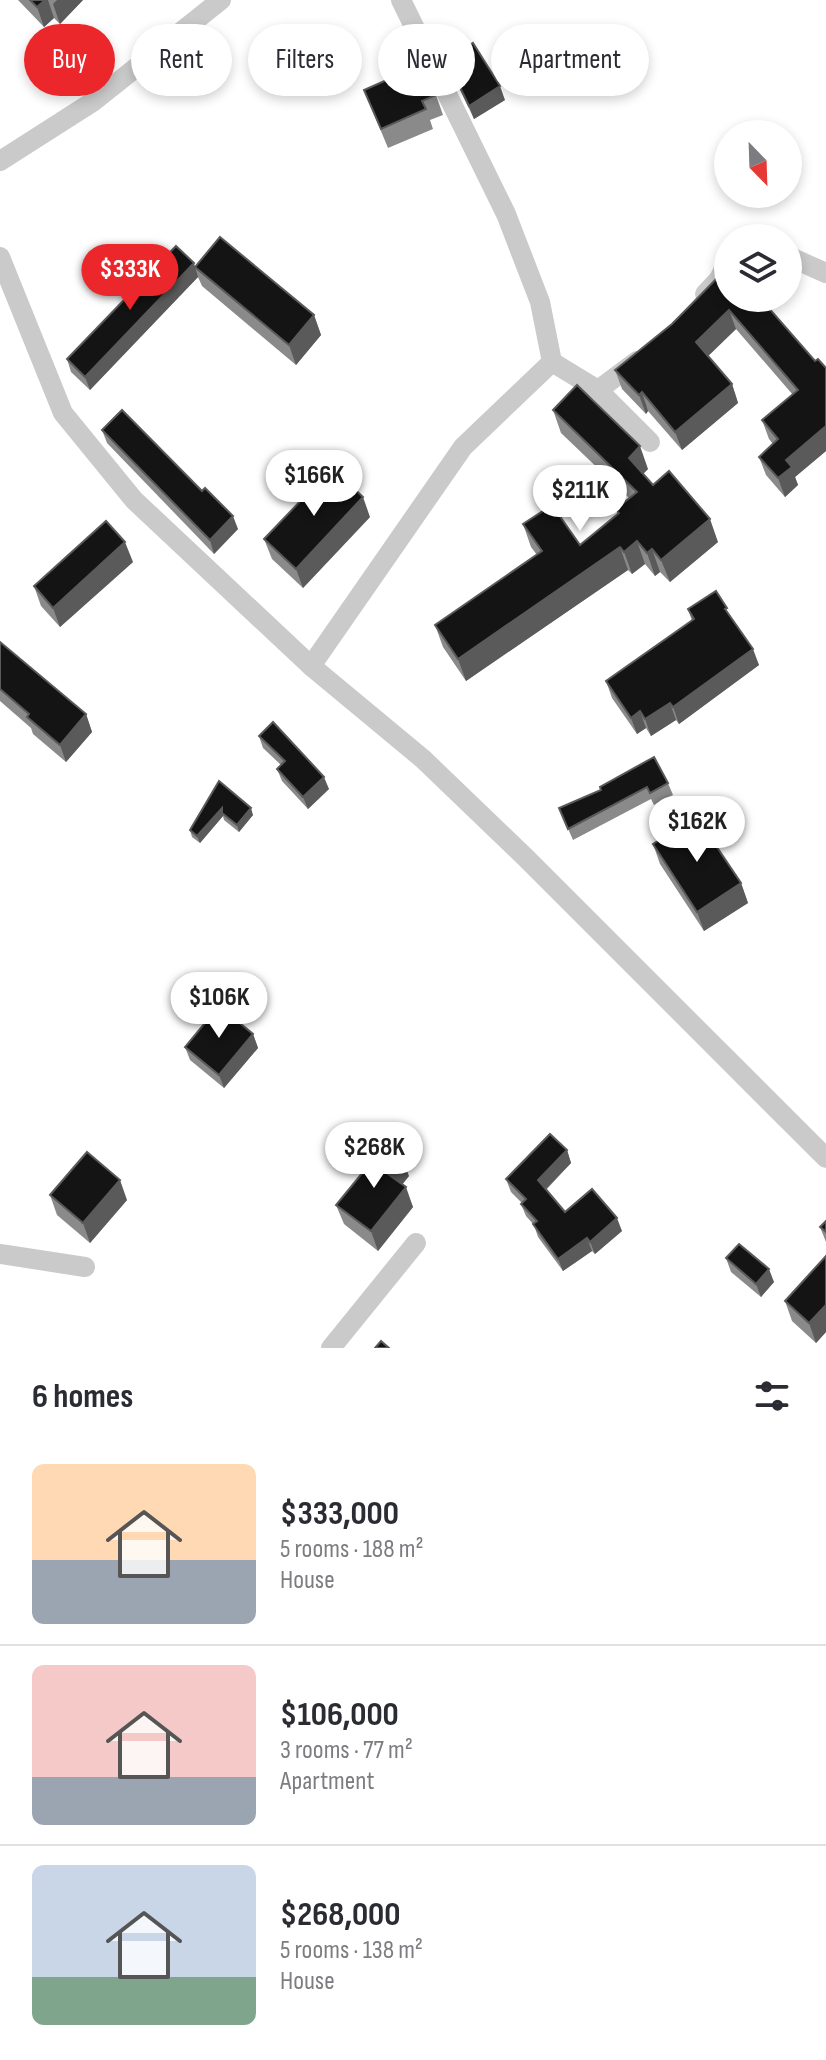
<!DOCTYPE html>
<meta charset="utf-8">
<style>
body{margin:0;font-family:"Sofia Sans Condensed",sans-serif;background:#f7f7f7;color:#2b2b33;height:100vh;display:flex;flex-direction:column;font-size:30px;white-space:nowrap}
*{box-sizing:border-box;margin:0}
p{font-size:26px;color:#7c7c81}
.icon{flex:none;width:44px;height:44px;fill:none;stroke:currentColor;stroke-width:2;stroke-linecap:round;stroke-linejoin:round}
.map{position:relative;height:1348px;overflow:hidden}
.panel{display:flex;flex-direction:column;background:#fff;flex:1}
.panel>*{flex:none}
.hud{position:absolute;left:24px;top:24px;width:778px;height:72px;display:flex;gap:16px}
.needle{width:52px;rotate:157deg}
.fabs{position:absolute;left:714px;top:120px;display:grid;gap:16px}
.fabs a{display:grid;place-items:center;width:88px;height:88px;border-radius:50%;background:#fff;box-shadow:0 4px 12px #0003;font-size:40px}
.price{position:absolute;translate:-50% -68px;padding:0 18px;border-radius:28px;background:#fff;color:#222;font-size:26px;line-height:52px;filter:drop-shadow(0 2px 4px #0008)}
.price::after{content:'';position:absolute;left:50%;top:48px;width:24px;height:18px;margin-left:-12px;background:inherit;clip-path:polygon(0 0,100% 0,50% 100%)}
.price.selected{background:#eb272c;color:#fff}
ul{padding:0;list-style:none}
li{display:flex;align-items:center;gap:24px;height:200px;padding:0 32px}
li+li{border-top:2px solid #e1e1e2}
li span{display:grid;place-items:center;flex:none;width:224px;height:160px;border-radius:12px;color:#555}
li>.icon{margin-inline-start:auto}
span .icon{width:96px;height:96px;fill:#fffc;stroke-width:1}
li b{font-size:34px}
h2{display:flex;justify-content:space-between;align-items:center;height:96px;padding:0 32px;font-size:34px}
.tag{padding:0 28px;border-radius:36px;background:#fff;box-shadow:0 4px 12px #0003;font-size:28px;line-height:72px}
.tag.selected{background:#eb272c;color:#fff}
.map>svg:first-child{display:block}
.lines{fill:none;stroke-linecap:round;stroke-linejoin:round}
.street{stroke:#cacaca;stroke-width:20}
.wall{fill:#8a8a8a}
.shaded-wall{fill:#5a5a5a}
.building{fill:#141414;stroke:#5a5a5a;stroke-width:2}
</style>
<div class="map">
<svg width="826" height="1348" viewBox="0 0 826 1348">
<rect width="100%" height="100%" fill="#fff"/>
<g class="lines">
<!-- street -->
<g class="street">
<path d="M 0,161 L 94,101 L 221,0"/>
<path d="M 788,256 L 826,273"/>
<path d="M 0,257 L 63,413 L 134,500 L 311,666 L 423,759 L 526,858 L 826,1158"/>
<path d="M 705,294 L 719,279 L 728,261"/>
<path d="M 552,362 L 598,390 L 650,442"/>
<path d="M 598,390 L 637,361"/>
<path d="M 311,666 L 463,447 L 552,362 L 540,302 L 506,214 L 401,0"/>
<path d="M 0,1254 L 85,1267"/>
<path d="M 331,1348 L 416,1243"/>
</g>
</g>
<!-- wall -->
<g class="wall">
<path d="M 18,0 L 83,0 L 60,24 L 54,18 L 44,27 Z"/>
<path d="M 447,60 L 505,100 L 474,119 L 452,73 Z"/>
<path d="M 418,70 L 436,95 L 443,115 L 430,120 L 433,129 L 388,148 L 364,90 Z"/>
<path d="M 195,266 L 314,315 L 321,335 L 296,365 L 202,286 L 198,277 L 90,390 L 71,372 L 67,359 Z"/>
<path d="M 728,298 L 762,298 L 763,302 L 815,361 L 826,368 L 826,451 L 795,477 L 798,485 L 785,497 L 766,475 L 759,457 L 773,444 L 769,439 L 762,420 L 793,395 L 736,329 L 708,356 L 732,384 L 738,403 L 682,450 L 648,411 L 646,414 L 622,389 L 615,370 Z"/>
<path d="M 553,410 L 648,469 L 643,474 L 653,485 L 718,542 L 670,582 L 660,572 L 655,576 L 645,564 L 632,574 L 628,570 L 466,681 L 443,647 L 435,625 L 537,555 L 531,547 L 523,524 L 580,545 L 618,514 L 616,509 L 629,498 L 561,433 Z"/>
<path d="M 102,430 L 238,529 L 214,554 L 107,443 Z"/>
<path d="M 370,517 L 303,588 L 272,559 L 264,539 Z"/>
<path d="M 133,562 L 60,627 L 41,606 L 34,586 Z"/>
<path d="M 688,609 L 731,618 L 759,665 L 679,724 L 676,720 L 651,736 L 646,728 L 637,734 L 612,698 L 606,681 L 692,621 Z"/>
<path d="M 0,642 L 86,714 L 92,732 L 66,762 L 33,734 L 31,728 L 0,701 Z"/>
<path d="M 259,736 L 329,789 L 308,809 L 282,781 L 277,769 L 281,765 L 263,748 Z"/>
<path d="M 219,781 L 253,815 L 239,832 L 224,820 L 223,816 L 200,843 L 192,837 L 190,830 Z"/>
<path d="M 668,783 L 673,795 L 654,805 L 651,799 L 573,840 L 559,808 Z"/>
<path d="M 653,844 L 741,883 L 748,903 L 704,931 L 660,864 Z"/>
<path d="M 253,1034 L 258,1048 L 224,1088 L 190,1060 L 185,1047 Z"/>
<path d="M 567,1150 L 571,1163 L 546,1190 L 565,1212 L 622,1231 L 595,1254 L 592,1251 L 563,1271 L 538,1237 L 534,1225 L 526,1216 L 521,1204 L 522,1203 L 511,1192 L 506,1179 Z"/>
<path d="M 409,1176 L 402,1185 L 413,1207 L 378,1251 L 344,1224 L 336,1205 Z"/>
<path d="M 50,1195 L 127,1200 L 90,1243 L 57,1215 Z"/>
<path d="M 826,1221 L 826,1242 L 820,1227 Z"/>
<path d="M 826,1256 L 826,1332 L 816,1343 L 792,1321 L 785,1301 Z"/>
<path d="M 726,1258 L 774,1282 L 761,1297 L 731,1272 Z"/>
</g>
<!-- shaded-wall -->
<g class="shaded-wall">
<path d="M 45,0 L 48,0 L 54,18 L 44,27 L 37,7 Z"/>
<path d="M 57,0 L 83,0 L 60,24 L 53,4 Z"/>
<path d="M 500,86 L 505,100 L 474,119 L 469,106 Z"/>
<path d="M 194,263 L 198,277 L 90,390 L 85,377 Z"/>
<path d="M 729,310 L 736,329 L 703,361 L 696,342 Z"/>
<path d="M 314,315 L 321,335 L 296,365 L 289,345 Z"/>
<path d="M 732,384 L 738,403 L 682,450 L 675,432 Z"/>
<path d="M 642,392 L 648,411 L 646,414 L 639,395 Z"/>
<path d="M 826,426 L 826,451 L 795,477 L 798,485 L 785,497 L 778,478 L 786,460 Z"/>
<path d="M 640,446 L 648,469 L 637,480 L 629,458 Z"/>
<path d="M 363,497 L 370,517 L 303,588 L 296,569 Z"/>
<path d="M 233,516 L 238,529 L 214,554 L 210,540 Z"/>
<path d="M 710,519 L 718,542 L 670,582 L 661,560 Z"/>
<path d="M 637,541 L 645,564 L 632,574 L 624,552 Z"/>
<path d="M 125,542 L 133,562 L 60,627 L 53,608 Z"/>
<path d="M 620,547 L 628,570 L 466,681 L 458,659 Z"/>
<path d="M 652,549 L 660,572 L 655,576 L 647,553 Z"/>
<path d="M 753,649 L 759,665 L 679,724 L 673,707 Z"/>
<path d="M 670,703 L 676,720 L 651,736 L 645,719 Z"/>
<path d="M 640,711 L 646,728 L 637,734 L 631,718 Z"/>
<path d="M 86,714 L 92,732 L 66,762 L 60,745 Z"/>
<path d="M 324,777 L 329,789 L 308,809 L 303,797 Z"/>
<path d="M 222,808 L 223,816 L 200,843 L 197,836 Z"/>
<path d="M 251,808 L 253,815 L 239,832 L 237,825 Z"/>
<path d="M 741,883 L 748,903 L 704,931 L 697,912 Z"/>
<path d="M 253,1034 L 258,1048 L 224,1088 L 219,1075 Z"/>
<path d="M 567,1150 L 571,1163 L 542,1193 L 538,1180 Z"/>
<path d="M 402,1157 L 409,1176 L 395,1193 L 388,1174 Z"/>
<path d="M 120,1180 L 127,1200 L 90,1243 L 83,1223 Z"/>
<path d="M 406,1187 L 413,1207 L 378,1251 L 371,1231 Z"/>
<path d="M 617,1218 L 622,1231 L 595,1254 L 590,1242 Z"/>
<path d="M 587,1238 L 592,1251 L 563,1271 L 558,1259 Z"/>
<path d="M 769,1269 L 774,1282 L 761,1297 L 756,1284 Z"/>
<path d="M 826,1305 L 826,1332 L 816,1343 L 809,1323 Z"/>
</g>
<!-- building -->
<g class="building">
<path d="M 30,0 L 45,0 L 37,7 Z"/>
<path d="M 473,43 L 500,86 L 469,106 L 447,60 Z"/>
<path d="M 416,67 L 418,70 L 422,67 L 436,95 L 422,101 L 426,109 L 381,129 L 364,90 Z"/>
<path d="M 220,237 L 314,315 L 289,345 L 195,267 Z"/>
<path d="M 176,246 L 194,263 L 85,377 L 67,359 Z"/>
<path d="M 728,267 L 728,298 L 760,298 L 815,361 L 818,359 L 826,368 L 826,426 L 786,460 L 792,467 L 778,478 L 759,457 L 778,439 L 762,420 L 798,390 L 729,310 L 696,342 L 732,384 L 675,432 L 642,392 L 639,395 L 615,370 L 672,324 Z"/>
<path d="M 577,385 L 640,446 L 629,458 L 653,485 L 669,471 L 710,519 L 661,560 L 652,549 L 647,553 L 637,541 L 624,552 L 620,547 L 458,659 L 435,625 L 542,551 L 523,524 L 552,505 L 580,545 L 619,513 L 616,509 L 637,492 L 553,410 Z"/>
<path d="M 122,410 L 202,491 L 205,488 L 233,516 L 210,540 L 102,430 Z"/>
<path d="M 332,468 L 363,497 L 296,569 L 264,539 Z"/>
<path d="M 106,521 L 125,542 L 53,608 L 34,586 Z"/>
<path d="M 716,591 L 727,608 L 725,609 L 753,649 L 673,707 L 670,703 L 645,719 L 640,711 L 631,718 L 606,681 L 694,619 L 688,609 Z"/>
<path d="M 0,642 L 86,714 L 60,745 L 27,717 L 29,714 L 0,689 Z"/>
<path d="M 273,722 L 324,777 L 303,797 L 277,769 L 285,761 L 259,736 Z"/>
<path d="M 654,757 L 668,783 L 650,793 L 647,787 L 568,829 L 559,808 L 601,790 L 600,787 Z"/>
<path d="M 219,781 L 251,808 L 237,825 L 222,813 L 222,808 L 197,836 L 190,830 Z"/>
<path d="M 696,816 L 741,883 L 697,912 L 653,844 Z"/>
<path d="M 219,1006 L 253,1034 L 219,1075 L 185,1047 Z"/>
<path d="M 550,1134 L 567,1150 L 538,1180 L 565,1212 L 592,1189 L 617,1218 L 590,1242 L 587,1238 L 558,1259 L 533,1224 L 537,1221 L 521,1204 L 526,1199 L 506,1179 Z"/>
<path d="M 386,1144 L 402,1157 L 388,1174 L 406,1187 L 371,1231 L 336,1205 Z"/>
<path d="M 87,1152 L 120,1180 L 83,1223 L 50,1195 Z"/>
<path d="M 826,1221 L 826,1232 L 820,1227 Z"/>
<path d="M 739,1244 L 769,1269 L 756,1284 L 726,1258 Z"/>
<path d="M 826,1256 L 826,1305 L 809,1323 L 785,1301 Z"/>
<path d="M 381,1341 L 389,1348 L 375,1348 Z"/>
</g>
</svg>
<div class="fabs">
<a><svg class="needle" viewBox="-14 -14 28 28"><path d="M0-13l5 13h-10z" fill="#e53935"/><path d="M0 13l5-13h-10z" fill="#7c7c81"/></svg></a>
<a><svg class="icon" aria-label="layers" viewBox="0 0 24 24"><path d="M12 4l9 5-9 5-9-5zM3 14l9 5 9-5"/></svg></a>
</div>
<b class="price selected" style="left:130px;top:312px">$333K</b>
<b class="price" style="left:314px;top:518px">$166K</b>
<b class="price" style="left:580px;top:533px">$211K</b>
<b class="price" style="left:697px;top:864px">$162K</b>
<b class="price" style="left:219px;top:1040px">$106K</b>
<b class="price" style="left:374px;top:1190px">$268K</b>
<div class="hud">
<a class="tag selected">Buy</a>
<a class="tag">Rent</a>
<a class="tag">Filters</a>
<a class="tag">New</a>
<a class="tag">Apartment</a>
</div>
</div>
<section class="panel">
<h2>6 homes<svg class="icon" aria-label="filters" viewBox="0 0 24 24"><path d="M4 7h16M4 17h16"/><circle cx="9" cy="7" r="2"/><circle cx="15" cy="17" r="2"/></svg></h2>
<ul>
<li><span style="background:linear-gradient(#ffd9b3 60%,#9aa5b1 0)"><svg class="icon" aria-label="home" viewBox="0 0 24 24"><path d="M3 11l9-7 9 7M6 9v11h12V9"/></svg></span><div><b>$333,000</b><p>5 rooms · 188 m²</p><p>House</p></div></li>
<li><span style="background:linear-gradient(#f6c9c9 70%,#9aa5b1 0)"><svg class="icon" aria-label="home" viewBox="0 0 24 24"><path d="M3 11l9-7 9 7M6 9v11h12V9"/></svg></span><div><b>$106,000</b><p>3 rooms · 77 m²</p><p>Apartment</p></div></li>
<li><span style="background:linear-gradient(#c9d6e8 70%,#7fa58c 0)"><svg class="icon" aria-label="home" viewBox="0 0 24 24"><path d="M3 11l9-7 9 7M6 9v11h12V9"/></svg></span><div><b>$268,000</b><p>5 rooms · 138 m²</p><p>House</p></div></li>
</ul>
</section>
